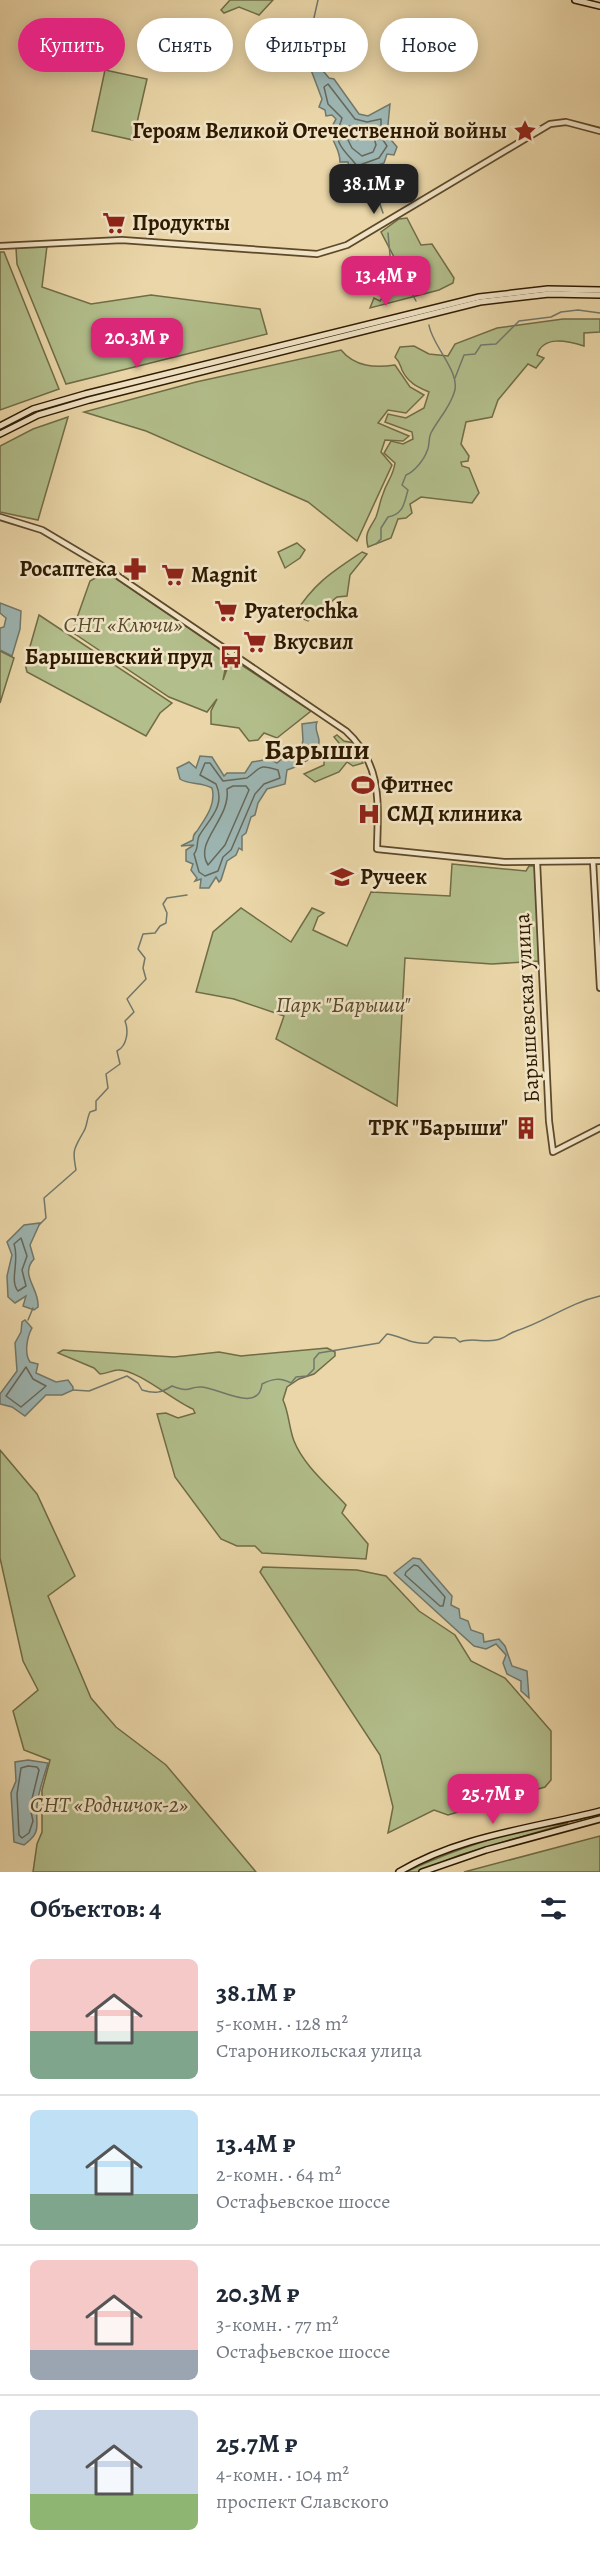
<!DOCTYPE html>
<html lang="ru">
<meta charset="utf-8">
<style>
body{margin:0;font-family:Alegreya,serif;background:#f6f6f7;color:#1f2937;height:100vh;display:flex;flex-direction:column;font-size:22px;white-space:nowrap}
*{box-sizing:border-box;margin:0}
p{font-size:20px;color:#747a83}
.icon{flex:none;width:33px;height:33px;fill:none;stroke:currentColor;stroke-width:2;stroke-linecap:round;stroke-linejoin:round}
.map{position:relative;height:1872px;overflow:hidden}
.drawer{display:flex;flex-direction:column;background:#fff;flex:1}
.drawer>*{flex:none}
.top-card{position:absolute;left:18px;top:18px;width:564px;height:54px;display:flex;gap:12px}
.price{position:absolute;translate:-50% -51px;padding:0 14px;border-radius:12px;background:#db2777;color:#fff;font-size:20px;line-height:39px;filter:drop-shadow(0 2px 3px #0008)}
.price::after{content:'';position:absolute;left:50%;top:36px;width:18px;height:14px;margin-left:-9px;background:inherit;clip-path:polygon(0 0,100% 0,50% 100%)}
.price.selected{background:#222;color:#fff}
ul{padding:0;list-style:none}
li{display:flex;align-items:center;gap:18px;height:150px;padding:0 30px}
li+li{border-top:2px solid #e0e1e3}
li span{display:grid;place-items:center;flex:none;width:168px;height:120px;border-radius:9px;color:#555}
li>.icon{margin-inline-start:auto}
span .icon{width:72px;height:72px;fill:#fffc;stroke-width:1}
li b{font-size:26px}
h2{display:flex;justify-content:space-between;align-items:center;height:72px;padding:0 30px;font-size:26px}
.pill{padding:0 21px;border-radius:27px;background:#fff;box-shadow:0 3px 15px #0003;font-size:21px;line-height:54px}
.pill.selected{background:#db2777;color:#fff}
.map>svg:first-child{display:block}
.green{fill:#b2be8b;stroke:#706c46;stroke-width:1.5}
.water{fill:#9db6b3;stroke:#71786b;stroke-width:1.5}
.lines{fill:none;stroke-linecap:round;stroke-linejoin:round}
.shore{stroke:#66685a;stroke-width:1.5}
.stream{stroke:#71786b;stroke-width:1.5}
.tertiary-casing{stroke:#5d492a;stroke-width:8}
.secondary-casing{stroke:#2e1a00;stroke-width:8}
.tertiary{stroke:#f1e4c6;stroke-width:4.5}
.secondary{stroke:#f1e4c6;stroke-width:5}
.labels{text-anchor:middle;dominant-baseline:central;stroke-width:5;stroke-linejoin:round;paint-order:stroke}
.poi-label{font-size:22px;font-weight:bold;fill:#2e1a00;stroke:#f1e4c6;text-anchor:start}
.park-label{font-size:22px;font-style:italic;fill:#564b2a;stroke:#f1e4c6}
.street-label{font-size:22px;fill:#2e1a00;stroke:#f1e4c6}
.district-label{font-size:28px;font-weight:bold;fill:#2e1a00;stroke:#f1e4c6}
</style>
<div class="map">
<svg width="600" height="1872" viewBox="0 0 600 1872">
<rect width="100%" height="100%" fill="#ead6a8"/>
<filter id="stains"><feTurbulence type="fractalNoise" baseFrequency=".00333" numOctaves="4"/><feColorMatrix values="0 0 0 0 .2 0 0 0 0 .09 0 0 0 0 .02 0 0 0 .5 -.17"/></filter>
<radialGradient id="worn" r=".72"><stop offset=".6" stop-color="#630" stop-opacity="0"/><stop offset="1" stop-color="#630" stop-opacity=".3"/></radialGradient>
<!-- green -->
<g class="green">
<path d="M 230,0 L 273,0 L 259,15 L 239,7 L 224,13 L 221,10 Z"/>
<path d="M 105,70 L 147,79 L 133,140 L 92,131 Z"/>
<path d="M 407,218 L 421,245 L 432,244 L 454,278 L 453,283 L 439,290 L 370,308 L 374,298 L 380,301 L 389,287 L 386,277 L 395,259 L 381,232 L 399,219 Z"/>
<path d="M 47,246 L 42,287 L 91,304 L 151,295 L 260,309 L 267,334 L 66,384 L 17,264 L 16,248 Z"/>
<path d="M 0,252 L 4,252 L 59,389 L 0,410 Z"/>
<path d="M 563,319 L 600,319 L 600,332 L 584,333 L 584,346 C 568,341 543,335 537,355 L 544,358 L 536,368 L 528,364 L 498,400 L 492,417 L 466,422 L 461,444 L 469,456 L 468,461 L 461,462 L 462,466 L 469,468 L 479,493 L 472,503 L 421,497 L 410,504 L 412,513 L 406,518 L 398,519 L 391,538 L 368,547 C 364,532 370,529 376,517 C 379,509 380,501 383,494 C 387,481 393,477 395,463 L 384,453 L 391,441 L 403,444 L 413,439 L 412,432 L 385,422 L 388,414 L 406,418 L 424,408 L 429,392 C 418,387 408,383 402,370 C 400,364 400,362 395,357 L 400,347 L 414,346 L 429,354 L 448,356 L 455,344 L 497,328 Z"/>
<path d="M 341,350 C 355,367 375,368 395,365 L 410,387 L 424,395 L 406,413 L 388,410 L 378,423 L 409,436 L 403,441 L 385,440 L 381,452 L 392,465 L 357,541 L 308,502 L 146,431 L 84,412 L 196,382 Z"/>
<path d="M 68,417 L 38,520 L 0,512 L 0,446 L 33,429 Z"/>
<path d="M 297,543 L 305,550 L 300,558 L 285,568 L 278,552 Z"/>
<path d="M 362,552 L 367,554 L 350,575 L 347,596 L 337,597 L 308,621 L 294,615 C 314,583 332,572 362,552 Z"/>
<path d="M 106,572 L 228,655 L 223,680 L 231,658 L 311,711 L 277,738 L 264,733 L 258,740 L 249,741 L 239,728 L 211,724 L 211,711 L 217,699 L 207,712 L 169,697 L 72,632 L 90,581 Z"/>
<path d="M 39,615 L 172,703 L 160,713 L 146,736 L 27,672 L 25,664 Z"/>
<path d="M 0,651 L 14,658 L 0,703 Z"/>
<path d="M 337,735 L 344,741 L 354,743 L 363,763 L 353,766 L 347,762 L 339,772 L 315,782 L 304,774 L 324,765 L 324,756 L 339,751 L 339,743 L 334,737 Z"/>
<path d="M 452,864 L 526,871 L 529,866 L 536,866 L 540,961 L 492,964 L 405,958 L 397,1106 L 276,1039 L 284,1016 L 234,999 L 196,992 L 213,932 L 241,908 L 291,942 L 312,908 L 324,913 L 318,917 L 313,930 L 347,946 L 371,892 L 450,896 Z"/>
<path d="M 327,1348 L 335,1352 L 335,1356 L 314,1374 L 299,1379 L 287,1387 L 283,1400 C 289,1413 289,1428 294,1441 C 304,1466 329,1486 346,1505 L 342,1513 L 368,1544 L 366,1559 L 262,1553 L 255,1546 L 237,1546 L 221,1539 L 175,1477 L 157,1414 L 166,1413 L 178,1418 L 195,1413 L 193,1409 C 175,1402 137,1369 118,1370 C 112,1370 107,1374 100,1374 L 94,1368 L 58,1353 L 63,1350 L 174,1357 L 219,1352 L 241,1356 Z"/>
<path d="M 0,1450 L 37,1494 L 75,1576 L 48,1596 L 91,1698 L 116,1727 L 166,1765 L 256,1872 L 33,1872 L 37,1844 L 42,1832 L 42,1790 L 50,1760 L 24,1750 L 13,1711 L 38,1690 L 23,1661 L 0,1558 Z"/>
<path d="M 263,1567 L 357,1570 L 386,1576 L 419,1611 L 455,1635 L 471,1661 L 505,1678 L 551,1731 L 551,1780 L 545,1787 L 448,1815 L 434,1810 L 388,1833 L 393,1807 L 380,1755 L 260,1572 Z"/>
<path d="M 568,1823 L 460,1855 L 418,1872 L 406,1872 C 447,1852 524,1825 568,1823 Z"/>
<path d="M 600,1836 L 600,1872 L 464,1872 Z"/>
</g>
<!-- water -->
<g class="water">
<path d="M 314,60 L 329,78 L 334,79 L 359,114 L 368,116 L 390,104 L 387,135 L 397,147 L 394,155 L 387,154 L 384,163 L 358,172 L 350,172 L 348,162 L 340,162 C 340,143 324,139 336,119 L 332,115 L 326,116 L 325,110 L 319,107 L 322,99 L 308,62 Z"/>
<path d="M 0,603 L 21,611 L 20,629 L 12,656 L 0,650 L 0,628 L 4,627 L 6,618 L 0,613 Z"/>
<path d="M 317,722 C 314,729 318,733 319,740 C 320,756 300,766 287,770 L 285,784 L 267,789 L 258,803 L 255,815 L 251,817 L 246,833 L 242,836 L 242,850 L 239,848 L 236,855 L 227,861 L 221,880 L 219,882 L 216,877 L 209,888 L 200,888 L 201,879 L 195,881 L 197,878 L 191,870 L 193,864 L 186,861 L 186,850 L 194,845 L 181,846 L 193,840 C 193,832 196,834 199,828 C 207,816 216,803 212,788 C 201,782 189,785 180,779 L 177,768 L 189,762 L 196,768 L 200,756 L 212,757 L 224,776 L 227,773 L 245,773 L 252,762 L 269,759 L 277,763 L 286,755 L 287,750 L 299,752 L 303,741 L 302,724 Z"/>
<path d="M 40,1223 L 30,1245 L 34,1259 C 19,1275 40,1289 38,1307 L 34,1310 L 23,1306 L 26,1296 L 15,1303 L 8,1297 L 7,1276 L 12,1255 L 7,1242 L 24,1225 Z"/>
<path d="M 25,1320 L 32,1328 C 27,1337 24,1353 30,1362 L 38,1364 L 36,1373 L 56,1382 L 68,1380 L 73,1387 L 73,1390 L 62,1395 L 46,1395 L 25,1416 L 12,1407 L 0,1404 L 0,1394 L 17,1371 L 15,1343 L 21,1332 L 22,1322 Z"/>
<path d="M 413,1558 L 420,1559 L 452,1596 L 451,1605 L 459,1609 L 460,1618 L 468,1621 L 471,1630 L 483,1634 L 484,1642 L 499,1639 L 505,1646 L 512,1666 L 527,1671 L 529,1698 L 521,1691 L 521,1681 L 507,1674 L 503,1663 L 506,1655 L 496,1644 L 486,1649 L 474,1646 L 394,1573 Z"/>
<path d="M 28,1760 L 48,1763 C 44,1777 38,1792 37,1806 C 35,1826 43,1831 24,1845 L 14,1842 L 11,1793 L 16,1781 L 15,1762 Z"/>
</g>
<g class="lines">
<!-- shore -->
<g class="shore">
<path d="M 328,84 L 355,119 L 367,122 L 381,119 L 381,137 L 387,146 L 379,158 L 357,166 C 351,157 336,146 337,132 C 338,127 341,123 342,118 L 328,104 L 324,87 Z"/>
<path d="M 348,126 L 372,130 L 376,145 L 373,152 L 362,156 L 352,148 L 345,134 Z"/>
<path d="M 205,763 L 210,763 L 223,781 L 247,778 C 262,767 258,764 278,770 L 280,778 L 264,784 L 255,794 L 231,850 L 223,857 L 218,871 L 205,876 L 199,872 L 194,854 C 199,848 196,843 199,836 C 209,819 226,806 216,784 L 200,775 Z"/>
<path d="M 233,786 L 246,786 L 249,790 L 225,845 L 208,865 C 193,842 231,819 227,789 Z"/>
<path d="M 21,1238 L 27,1256 L 22,1270 L 26,1286 L 18,1291 C 9,1280 20,1261 14,1244 Z"/>
<path d="M 26,1367 L 33,1379 L 46,1386 L 21,1407 L 6,1396 Z"/>
<path d="M 414,1565 L 418,1566 L 445,1597 L 443,1606 L 440,1606 L 405,1575 L 406,1572 Z"/>
<path d="M 28,1766 L 37,1767 L 39,1770 L 30,1807 L 33,1821 L 29,1833 L 22,1838 L 19,1835 L 17,1794 L 21,1768 Z"/>
</g>
<!-- stream -->
<g class="stream">
<path d="M 312,62 L 305,38 L 313,22 L 318,0"/>
<path d="M 367,167 L 383,213"/>
<path d="M 388,233 L 393,288 L 410,290 L 416,301"/>
<path d="M 455,378 L 464,355 L 475,354 L 481,345 L 496,344 L 519,321 L 551,317 L 561,312 L 578,310 L 600,313"/>
<path d="M 376,544 L 381,539 L 381,528 L 388,517 C 404,514 404,503 408,490 L 402,485 L 406,475 C 414,472 424,460 427,451 C 430,446 428,439 431,433 C 438,419 449,409 454,393 C 462,373 432,346 429,325"/>
<path d="M 39,1225 L 46,1218 L 44,1198 L 76,1170 C 72,1149 74,1149 84,1131 C 87,1126 87,1118 90,1112 L 96,1110 L 96,1101 L 108,1088 L 106,1074 L 120,1064 L 117,1051 C 127,1046 129,1031 125,1021 L 134,1012 L 127,999 L 146,979 L 143,968 L 145,958 L 138,949 L 143,934 L 155,933 L 160,926 L 166,923 L 167,913 L 163,904 L 167,898 L 187,895"/>
<path d="M 28,1320 L 33,1308"/>
<path d="M 73,1390 L 89,1391 L 127,1376 L 138,1383 L 142,1390 C 155,1394 161,1393 172,1386 C 193,1394 187,1386 202,1387 C 219,1388 259,1414 262,1384 C 272,1379 280,1377 291,1383 L 296,1377 L 307,1376 L 314,1369 L 314,1359 L 319,1353 L 379,1343 L 387,1334 C 401,1336 413,1345 428,1343 L 434,1337 L 455,1338 L 460,1342 C 472,1337 484,1343 496,1340 C 504,1339 509,1333 516,1331 C 545,1322 569,1303 600,1296"/>
</g>
<!-- tertiary casing -->
<g class="tertiary-casing">
<g id="tertiary">
<path d="M 0,246 L 122,240 L 317,254 L 347,245 L 550,124 L 566,122 L 600,131"/>
<path d="M 0,517 L 42,530 L 106,568 L 346,731 C 383,765 378,804 377,849 L 504,862 L 600,861"/>
<path d="M 593,861 L 600,988"/>
<path d="M 537,862 L 549,1121 L 553,1152 L 600,1128"/>
</g>
</g>
<!-- secondary casing -->
<g class="secondary-casing">
<g id="secondary">
<path d="M 575,0 L 600,6"/>
<path d="M 0,426 L 33,409 L 85,394 L 479,297 L 548,289 L 600,290"/>
<path d="M 0,434 L 38,415 L 89,400 L 480,302 L 549,294 L 600,295"/>
<path d="M 399,1872 C 459,1836 534,1828 600,1811"/>
<path d="M 422,1872 L 486,1850 L 600,1819"/>
</g>
</g>
<!-- tertiary -->
<use href="#tertiary" class="tertiary"/>
<!-- secondary -->
<use href="#secondary" class="secondary"/>
</g>
<!-- icons -->
<defs>
<g id="sight-bare" transform="scale(1.8)"><path d="M0-6L1.8-2.2L6-1.7L2.9 1.2L3.7 5.4L0 3.3L-3.7 5.4L-2.9 1.2L-6-1.7L-1.8-2.2Z" fill="#8f2418" stroke="#f1e4c6" stroke-width="2.5" paint-order="stroke"/></g>
<g id="supermarket-bare" transform="scale(1.8)"><path d="M-6-5.5h2.5l.6 2H6L4.5 2H-2.5L-4.4-4H-6ZM-1.5 3.2a1.3 1.3 0 1 0 .1 0ZM3 3.2a1.3 1.3 0 1 0 .1 0Z" fill="#8f2418" stroke="#f1e4c6" stroke-width="2.5" paint-order="stroke"/></g>
<g id="pharmacy-bare" transform="scale(1.8)"><path d="M-2-6h4v4h4v4h-4v4h-4v-4h-4v-4h4Z" fill="#8f2418" stroke="#f1e4c6" stroke-width="2.5" paint-order="stroke"/></g>
<g id="bus-bare" transform="scale(1.8)"><path d="M-5-6H5V4H4V6H2V4H-2V6H-4V4H-5ZM-3.5-4V0h7V-4ZM-3.5 1.2v1.5H-2V1.2ZM2 1.2v1.5H3.5V1.2Z" fill="#8f2418" stroke="#f1e4c6" stroke-width="2.5" paint-order="stroke"/></g>
<g id="stadium-bare" transform="scale(1.8)"><path d="M0-5a6.5 5 0 1 0 0 10a6.5 5 0 1 0 0-10ZM-3.5-1.8h7v3.6h-7Z" fill="#8f2418" stroke="#f1e4c6" stroke-width="2.5" paint-order="stroke"/></g>
<g id="hospital-bare" transform="scale(1.8)"><path d="M-5-5h3v3.5h4V-5h3V5h-3V1.5h-4V5h-3Z" fill="#8f2418" stroke="#f1e4c6" stroke-width="2.5" paint-order="stroke"/></g>
<g id="school-bare" transform="scale(1.8)"><path d="M0-5L7-2L0 1L-7-2ZM-4 1L0 2.5L4 1V4Q0 6-4 4Z" fill="#8f2418" stroke="#f1e4c6" stroke-width="2.5" paint-order="stroke"/></g>
<g id="building-bare" transform="scale(1.8)"><path d="M-4-6H4V6H1V3H-1V6H-4ZM-2.5-4.3h1.7v1.8h-1.7ZM.8-4.3h1.7v1.8H.8ZM-2.5-1h1.7V.8h-1.7ZM.8-1h1.7V.8H.8Z" fill="#8f2418" stroke="#f1e4c6" stroke-width="2.5" paint-order="stroke"/></g>
</defs>
<g fill-rule="evenodd">
<use href="#sight-bare" x="525" y="131"/>
<use href="#supermarket-bare" x="114" y="223"/>
<use href="#pharmacy-bare" x="135" y="569"/>
<use href="#supermarket-bare" x="173" y="575"/>
<use href="#supermarket-bare" x="226" y="611"/>
<use href="#supermarket-bare" x="255" y="642"/>
<use href="#bus-bare" x="231" y="657"/>
<use href="#stadium-bare" x="363" y="785"/>
<use href="#hospital-bare" x="369" y="814"/>
<use href="#school-bare" x="342" y="877"/>
<use href="#building-bare" x="526" y="1128"/>
</g>
<g class="labels">
<!-- poi labels -->
<g class="poi-label">
<text x="507" y="131" text-anchor="end">Героям Великой Отечественной войны</text>
<text x="132" y="223">Продукты</text>
<text x="117" y="569" text-anchor="end">Росаптека</text>
<text x="191" y="575">Magnit</text>
<text x="244" y="611">Pyaterochka</text>
<text x="273" y="642">Вкусвил</text>
<text x="213" y="657" text-anchor="end">Барышевский пруд</text>
<text x="381" y="785">Фитнес</text>
<text x="387" y="814">СМД клиника</text>
<text x="360" y="877">Ручеек</text>
<text x="508" y="1128" text-anchor="end">ТРК "Барыши"</text>
</g>
<!-- park labels -->
<g class="park-label">
<text x="123" y="625">СНТ «Ключи»</text>
<text x="343" y="1005">Парк "Барыши"</text>
<text x="109" y="1805">СНТ «Родничок-2»</text>
</g>
<!-- street labels -->
<g class="street-label">
<text transform="translate(527 1008) rotate(-93)">Барышевская улица</text>
</g>
<!-- district labels -->
<g class="district-label">
<text x="317" y="750">Барыши</text>
</g>
</g>
<rect width="100%" height="100%" filter="url(#stains)"/>
<rect width="100%" height="100%" fill="url(#worn)"/>
</svg>
<b class="price selected" style="left:374px;top:215px">38.1M ₽</b>
<b class="price" style="left:386px;top:307px">13.4M ₽</b>
<b class="price" style="left:137px;top:369px">20.3M ₽</b>
<b class="price" style="left:493px;top:1825px">25.7M ₽</b>
<div class="top-card">
<a class="pill selected">Купить</a>
<a class="pill">Снять</a>
<a class="pill">Фильтры</a>
<a class="pill">Новое</a>
</div>
</div>
<section class="drawer">
<h2>Объектов: 4<svg class="icon" aria-label="filters" viewBox="0 0 24 24"><path d="M4 7h16M4 17h16"/><circle cx="9" cy="7" r="2"/><circle cx="15" cy="17" r="2"/></svg></h2>
<ul>
<li><span style="background:linear-gradient(#f6c9c9 60%,#7fa58c 0)"><svg class="icon" aria-label="home" viewBox="0 0 24 24"><path d="M3 11l9-7 9 7M6 9v11h12V9"/></svg></span><div><b>38.1M ₽</b><p>5-комн. · 128 m²</p><p>Староникольская улица</p></div></li>
<li><span style="background:linear-gradient(#bfe0f5 70%,#7fa58c 0)"><svg class="icon" aria-label="home" viewBox="0 0 24 24"><path d="M3 11l9-7 9 7M6 9v11h12V9"/></svg></span><div><b>13.4M ₽</b><p>2-комн. · 64 m²</p><p>Остафьевское шоссе</p></div></li>
<li><span style="background:linear-gradient(#f6c9c9 75%,#9aa5b1 0)"><svg class="icon" aria-label="home" viewBox="0 0 24 24"><path d="M3 11l9-7 9 7M6 9v11h12V9"/></svg></span><div><b>20.3M ₽</b><p>3-комн. · 77 m²</p><p>Остафьевское шоссе</p></div></li>
<li><span style="background:linear-gradient(#c9d6e8 70%,#8fb573 0)"><svg class="icon" aria-label="home" viewBox="0 0 24 24"><path d="M3 11l9-7 9 7M6 9v11h12V9"/></svg></span><div><b>25.7M ₽</b><p>4-комн. · 104 m²</p><p>проспект Славского</p></div></li>
</ul>
</section>
